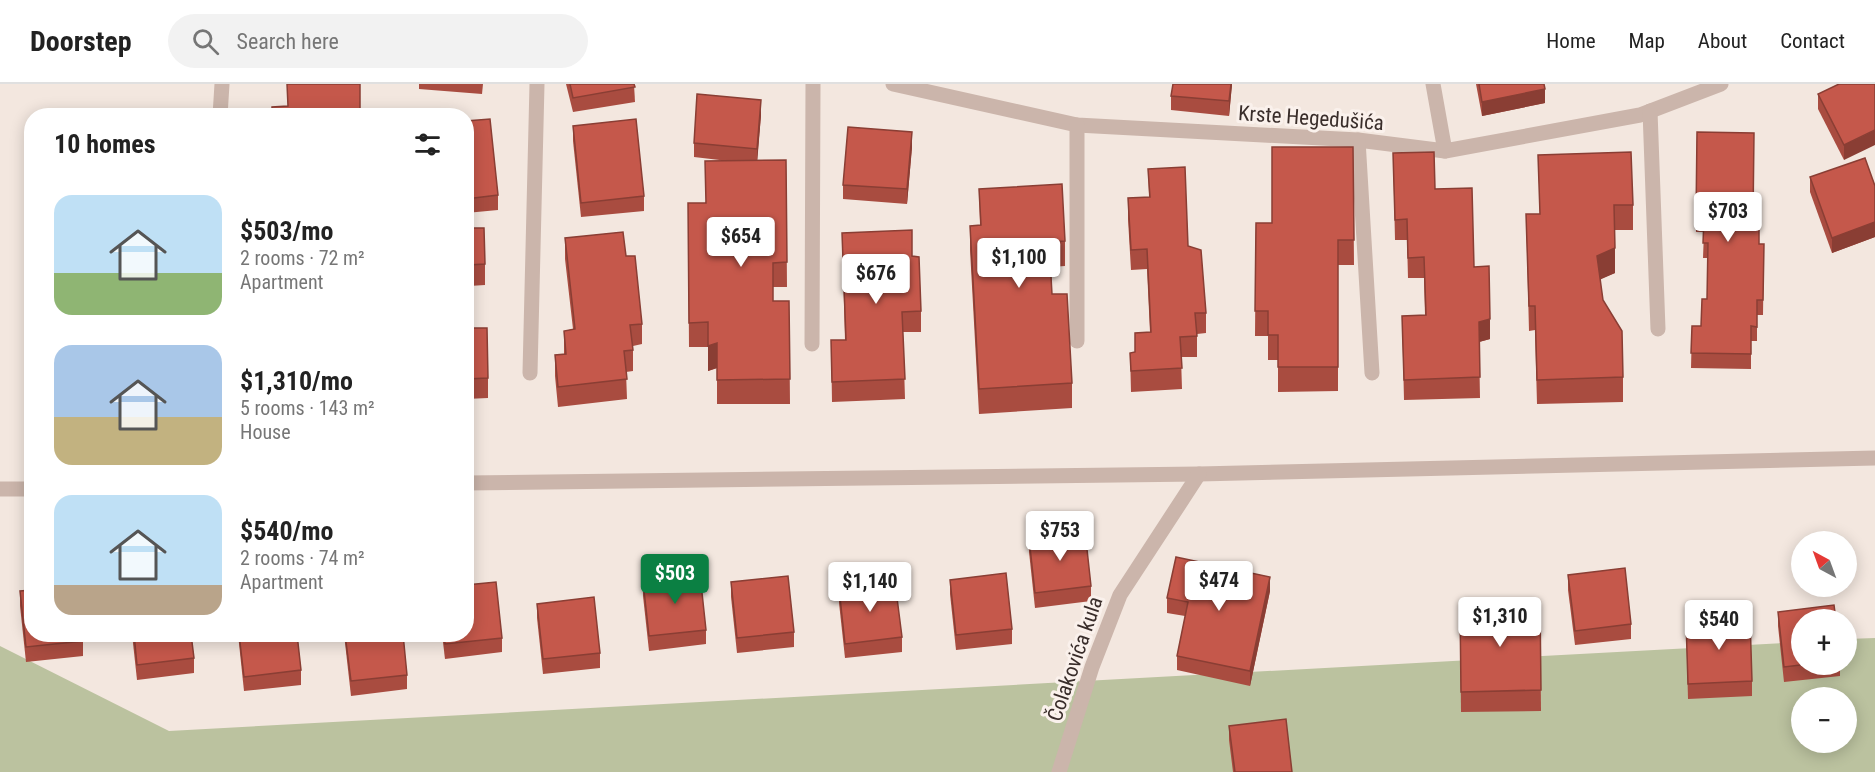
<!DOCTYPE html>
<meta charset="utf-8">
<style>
body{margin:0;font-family:"Roboto Condensed",sans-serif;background:#f2f2f2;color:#222;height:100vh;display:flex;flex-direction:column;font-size:22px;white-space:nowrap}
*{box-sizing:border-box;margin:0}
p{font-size:20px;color:#767676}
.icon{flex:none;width:33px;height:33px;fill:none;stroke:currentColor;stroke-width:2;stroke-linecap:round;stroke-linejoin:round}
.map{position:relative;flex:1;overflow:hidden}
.sheet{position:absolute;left:24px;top:24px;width:450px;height:534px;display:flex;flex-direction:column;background:#fff;border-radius:24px;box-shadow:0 3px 15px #0003}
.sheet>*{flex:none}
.needle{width:39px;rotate:319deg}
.buttons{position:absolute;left:1791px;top:447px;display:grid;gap:12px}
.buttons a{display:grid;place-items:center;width:66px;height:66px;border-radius:50%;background:#fff;box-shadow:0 3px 15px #0003;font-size:30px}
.price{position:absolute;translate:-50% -51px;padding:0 14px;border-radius:6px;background:#fff;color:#222;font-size:20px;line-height:39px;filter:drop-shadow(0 2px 3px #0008)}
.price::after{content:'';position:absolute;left:50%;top:36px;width:18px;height:14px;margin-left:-9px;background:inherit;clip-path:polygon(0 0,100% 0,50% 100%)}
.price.selected{background:#0b8043;color:#fff}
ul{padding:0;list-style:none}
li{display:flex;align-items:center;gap:18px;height:150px;padding:0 30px}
li span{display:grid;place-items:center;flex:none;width:168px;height:120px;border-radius:18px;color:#555}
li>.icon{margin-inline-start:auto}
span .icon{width:72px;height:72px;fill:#fffc;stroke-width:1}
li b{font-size:26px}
h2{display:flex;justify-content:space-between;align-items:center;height:72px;padding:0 30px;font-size:26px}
header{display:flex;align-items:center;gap:36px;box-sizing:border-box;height:84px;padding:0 30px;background:#fff;border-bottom:2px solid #e0e0e0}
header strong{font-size:28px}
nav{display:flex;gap:33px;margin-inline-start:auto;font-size:21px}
.search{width:420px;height:54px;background:#f2f2f2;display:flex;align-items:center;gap:15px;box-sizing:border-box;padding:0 21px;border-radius:33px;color:#767676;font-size:22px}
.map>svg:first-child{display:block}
.green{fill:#bbc29f;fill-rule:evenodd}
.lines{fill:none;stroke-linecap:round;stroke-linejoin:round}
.minor{stroke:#cbb5ab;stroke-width:15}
.wall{fill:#a94c40}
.shaded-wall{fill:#8a3e34}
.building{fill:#c5584b;stroke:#8a3e34;stroke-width:1.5}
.labels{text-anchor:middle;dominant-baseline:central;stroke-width:6;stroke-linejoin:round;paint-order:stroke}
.street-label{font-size:21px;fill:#392d2a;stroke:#faf1ec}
</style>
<header>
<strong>Doorstep</strong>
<div class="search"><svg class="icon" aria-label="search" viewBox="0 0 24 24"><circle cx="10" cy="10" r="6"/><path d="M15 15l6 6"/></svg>Search here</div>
<nav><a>Home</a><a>Map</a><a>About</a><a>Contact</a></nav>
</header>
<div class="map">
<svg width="1875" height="688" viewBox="0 0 1875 688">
<rect width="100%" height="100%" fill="#f3e7df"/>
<!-- green -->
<path class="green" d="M 1875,554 L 1875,688 L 0,688 L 0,562 L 169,647 L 1801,558 L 1802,580 L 1846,580 L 1847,555 ZM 1802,614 L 1846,614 L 1846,658 L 1802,658 Z"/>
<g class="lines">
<!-- minor -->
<g class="minor">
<path d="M 893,0 L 1077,41 L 1358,56 L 1445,67 L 1640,31 L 1721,0"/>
<path d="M 1433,0 L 1445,67"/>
<path d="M 1650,27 L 1658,245"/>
<path d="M 220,32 L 222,0"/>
<path d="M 1077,41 L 1077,257"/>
<path d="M 1358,56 L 1372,289"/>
<path d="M 812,260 L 813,0"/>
<path d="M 530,289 L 537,0"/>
<path d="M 466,399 L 1199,390 L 1875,374"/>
<path d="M 0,405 L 32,405"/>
<path d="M 1059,688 L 1092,583 L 1120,511 L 1199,390"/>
</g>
</g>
<!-- wall -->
<g class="wall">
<path d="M 419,0 L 483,0 L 482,10 L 419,5 Z"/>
<path d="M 566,0 L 634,0 L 635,18 L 573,28 Z"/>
<path d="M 1232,0 L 1229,32 L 1171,26 L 1171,12 Z"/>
<path d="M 1476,0 L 1544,0 L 1545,19 L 1482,32 Z"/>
<path d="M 1875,0 L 1844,76 L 1818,25 L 1818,10 Z"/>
<path d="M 761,31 L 757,77 L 786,76 L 787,203 L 773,203 L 773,217 L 789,217 L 790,320 L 717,320 L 717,284 L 708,287 L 708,263 L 689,263 L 688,119 L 705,119 L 728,77 L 694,73 L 694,59 Z"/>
<path d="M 466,37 L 498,111 L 498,126 L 466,129 Z"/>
<path d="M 573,42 L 644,112 L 644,127 L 581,133 L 573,57 Z"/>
<path d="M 1697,48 L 1753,134 L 1759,160 L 1764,160 L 1763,231 L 1757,231 L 1757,257 L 1751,257 L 1751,285 L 1691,284 L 1692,242 L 1701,242 L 1707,215 L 1708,174 L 1703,174 L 1704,148 L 1696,148 Z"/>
<path d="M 912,63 L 907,120 L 843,115 L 843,101 Z"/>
<path d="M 1353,63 L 1354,181 L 1338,181 L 1338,307 L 1278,308 L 1278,276 L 1268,276 L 1268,252 L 1255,252 L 1256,139 L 1272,139 Z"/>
<path d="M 1393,69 L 1435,105 L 1474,183 L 1490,255 L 1479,258 L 1480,314 L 1404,316 L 1402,232 L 1425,231 L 1424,194 L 1408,194 L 1407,156 L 1395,156 Z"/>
<path d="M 1538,71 L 1633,121 L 1633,146 L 1615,146 L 1615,189 L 1600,195 L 1603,216 L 1623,293 L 1623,318 L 1537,320 L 1535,246 L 1529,247 L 1526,130 L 1540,130 Z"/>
<path d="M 1148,85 L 1188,162 L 1206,229 L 1206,249 L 1197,250 L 1197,273 L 1181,273 L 1182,305 L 1131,308 L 1130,269 L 1135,268 L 1135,249 L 1150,248 L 1147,185 L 1131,186 L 1128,135 L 1128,114 L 1149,113 Z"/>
<path d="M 1810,93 L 1875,102 L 1875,153 L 1832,169 L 1810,108 Z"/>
<path d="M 979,105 L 1065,157 L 1065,182 L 1051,183 L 1052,210 L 1072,299 L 1072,324 L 979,330 L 970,166 L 970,142 L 980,141 Z"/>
<path d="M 466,144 L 485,180 L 485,201 L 469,202 L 471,244 L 488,294 L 488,314 L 466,315 Z"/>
<path d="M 842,149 L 912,172 L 921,227 L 921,248 L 903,248 L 905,315 L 832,318 L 831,256 L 845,256 Z"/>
<path d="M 565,154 L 626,172 L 642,240 L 642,260 L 633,262 L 633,287 L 626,288 L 627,315 L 558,323 L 555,292 L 555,271 L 564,270 L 564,247 L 573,245 L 565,175 Z"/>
<path d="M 1029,454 L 1091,502 L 1091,517 L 1035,524 L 1029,468 Z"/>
<path d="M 1568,491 L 1631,540 L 1631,555 L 1575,561 L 1568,506 Z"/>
<path d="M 950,496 L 1012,545 L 1012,560 L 956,566 L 950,510 Z"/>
<path d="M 643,497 L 706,546 L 706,560 L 649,567 L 643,512 Z"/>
<path d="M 731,498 L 794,548 L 794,563 L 737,569 L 731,513 Z"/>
<path d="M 839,504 L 902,553 L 902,568 L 845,574 L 839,519 Z"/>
<path d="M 20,507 L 83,557 L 83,572 L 26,578 L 20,522 Z"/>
<path d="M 1270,507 L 1250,602 L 1177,586 L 1177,572 L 1185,532 L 1167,529 L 1167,514 Z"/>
<path d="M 1540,519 L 1541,627 L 1461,628 L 1460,521 Z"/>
<path d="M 537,520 L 600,569 L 600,584 L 543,590 L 537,534 Z"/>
<path d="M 1778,528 L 1802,580 L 1840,580 L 1840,592 L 1784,598 L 1778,542 Z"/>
<path d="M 1686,537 L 1752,597 L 1752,612 L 1688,615 Z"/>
<path d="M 132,550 L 191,550 L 194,574 L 194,589 L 137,596 Z"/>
<path d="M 238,550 L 297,550 L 301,586 L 301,601 L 244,607 Z"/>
<path d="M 344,550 L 403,550 L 407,591 L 407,605 L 351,612 Z"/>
<path d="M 442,550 L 466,550 L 502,554 L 502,568 L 445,575 Z"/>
<path d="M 1229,642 L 1292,688 L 1233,688 L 1229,656 Z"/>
</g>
<!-- shaded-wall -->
<g class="shaded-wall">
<path d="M 1231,0 L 1232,0 L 1229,32 L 1229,17 Z"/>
<path d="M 1545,5 L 1545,19 L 1482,32 L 1482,18 Z"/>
<path d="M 761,16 L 761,31 L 757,80 L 757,65 Z"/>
<path d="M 1875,46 L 1875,61 L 1844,76 L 1844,61 Z"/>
<path d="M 912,48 L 912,63 L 907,120 L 907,105 Z"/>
<path d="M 1875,138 L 1875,153 L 1832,169 L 1832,154 Z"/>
<path d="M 1615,164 L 1615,189 L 1597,197 L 1597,172 Z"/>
<path d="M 1490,235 L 1490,255 L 1479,258 L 1479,238 Z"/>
<path d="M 717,259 L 717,284 L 708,287 L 708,262 Z"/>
<path d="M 1270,493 L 1270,507 L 1250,602 L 1250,587 Z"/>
</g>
<!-- building -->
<g class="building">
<path d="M 287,0 L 360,0 L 360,32 L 272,32 L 272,23 L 288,22 Z"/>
<path d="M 570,0 L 634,0 L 635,3 L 573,14 Z"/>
<path d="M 1173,0 L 1231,0 L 1229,17 L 1171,12 Z"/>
<path d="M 1479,0 L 1544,0 L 1545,5 L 1482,18 Z"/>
<path d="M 1839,0 L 1875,0 L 1875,46 L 1844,61 L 1818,10 Z"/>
<path d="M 697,10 L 761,16 L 757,65 L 694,59 Z"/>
<path d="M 490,35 L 498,111 L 466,115 L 466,37 Z"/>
<path d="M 636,35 L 644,112 L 581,119 L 573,42 Z"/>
<path d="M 848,43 L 912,48 L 907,105 L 843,101 Z"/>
<path d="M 1697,48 L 1754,49 L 1753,134 L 1759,134 L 1759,160 L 1764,160 L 1763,216 L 1757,216 L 1757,243 L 1751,242 L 1751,270 L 1691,269 L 1692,242 L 1701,242 L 1702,215 L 1707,215 L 1708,159 L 1703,159 L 1704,133 L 1696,133 Z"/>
<path d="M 1272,63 L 1353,63 L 1354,156 L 1338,156 L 1338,283 L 1278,283 L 1278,251 L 1268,251 L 1268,227 L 1255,227 L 1256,139 L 1272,139 Z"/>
<path d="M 1434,68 L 1435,105 L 1472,104 L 1474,183 L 1489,182 L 1490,235 L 1479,238 L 1480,293 L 1404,296 L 1402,232 L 1426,231 L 1424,173 L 1408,174 L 1407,135 L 1395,136 L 1393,69 Z"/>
<path d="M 1631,68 L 1633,121 L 1614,121 L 1615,164 L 1597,172 L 1603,216 L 1622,247 L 1623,293 L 1537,296 L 1535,222 L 1529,222 L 1526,130 L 1540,130 L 1538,71 Z"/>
<path d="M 1865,74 L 1875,102 L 1875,138 L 1832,154 L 1810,93 Z"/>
<path d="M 786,76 L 787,178 L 773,179 L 773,217 L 789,217 L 790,295 L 717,296 L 717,259 L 708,262 L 708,238 L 689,239 L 688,119 L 706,119 L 705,77 Z"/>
<path d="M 1185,83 L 1188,162 L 1201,166 L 1206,229 L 1195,229 L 1197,252 L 1180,253 L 1182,284 L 1131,287 L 1130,269 L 1135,268 L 1135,249 L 1151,248 L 1147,165 L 1131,166 L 1128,114 L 1150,113 L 1148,85 Z"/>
<path d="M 1062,100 L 1065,157 L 1049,158 L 1052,210 L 1067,210 L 1072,299 L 979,305 L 970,142 L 981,141 L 979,105 Z"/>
<path d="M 466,144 L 484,144 L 485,180 L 468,181 L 471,244 L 487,244 L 488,294 L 466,295 Z"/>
<path d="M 912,146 L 912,172 L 919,173 L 921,227 L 902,228 L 905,295 L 832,298 L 831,256 L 846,256 L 842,149 Z"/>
<path d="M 623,148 L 626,172 L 635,172 L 642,240 L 630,241 L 633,266 L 624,267 L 627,295 L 558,303 L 555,271 L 566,270 L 564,247 L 575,245 L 565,154 Z"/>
<path d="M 1085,447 L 1091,502 L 1035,509 L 1029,454 Z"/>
<path d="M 1176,473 L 1270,493 L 1250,587 L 1177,572 L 1188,518 L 1167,514 Z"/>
<path d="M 1625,484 L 1631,540 L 1575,547 L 1568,491 Z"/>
<path d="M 1006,489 L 1012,545 L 956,551 L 950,496 Z"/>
<path d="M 700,490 L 706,546 L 649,552 L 643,497 Z"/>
<path d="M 788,492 L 794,548 L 737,554 L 731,498 Z"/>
<path d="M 496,498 L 502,554 L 445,560 L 444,550 L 466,550 L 466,501 Z"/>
<path d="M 895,498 L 902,553 L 845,560 L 839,504 Z"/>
<path d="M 32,506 L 32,550 L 82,550 L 83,557 L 26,563 L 20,507 Z"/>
<path d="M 594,513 L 600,569 L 543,575 L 537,520 Z"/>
<path d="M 1540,519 L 1541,606 L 1461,608 L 1460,521 Z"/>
<path d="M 1834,521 L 1836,536 L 1802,536 L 1802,580 L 1809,580 L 1784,583 L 1778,528 Z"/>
<path d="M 1750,534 L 1752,597 L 1688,600 L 1686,537 Z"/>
<path d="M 134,550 L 191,550 L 194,574 L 137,581 Z"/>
<path d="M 239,550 L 297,550 L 301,586 L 244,593 Z"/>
<path d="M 345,550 L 403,550 L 407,591 L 351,597 Z"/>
<path d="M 1286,635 L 1292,688 L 1235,688 L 1229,642 Z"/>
</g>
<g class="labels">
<!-- street labels -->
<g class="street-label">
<text transform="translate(1311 34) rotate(4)">Krste Hegedušića</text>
<text transform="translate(1075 575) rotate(-71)">Čolakovića kula</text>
</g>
</g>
</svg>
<div class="buttons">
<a><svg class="needle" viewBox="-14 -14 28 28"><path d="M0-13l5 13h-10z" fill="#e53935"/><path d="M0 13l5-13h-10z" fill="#767676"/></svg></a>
<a>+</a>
<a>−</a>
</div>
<b class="price" style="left:1728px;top:159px">$703</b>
<b class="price" style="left:741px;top:184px">$654</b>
<b class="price" style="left:1019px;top:205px">$1,100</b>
<b class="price" style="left:876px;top:221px">$676</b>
<b class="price" style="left:1060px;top:478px">$753</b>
<b class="price selected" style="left:675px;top:521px">$503</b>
<b class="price" style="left:1219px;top:528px">$474</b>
<b class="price" style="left:870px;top:529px">$1,140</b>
<b class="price" style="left:1500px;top:564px">$1,310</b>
<b class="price" style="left:1719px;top:567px">$540</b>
<section class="sheet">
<h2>10 homes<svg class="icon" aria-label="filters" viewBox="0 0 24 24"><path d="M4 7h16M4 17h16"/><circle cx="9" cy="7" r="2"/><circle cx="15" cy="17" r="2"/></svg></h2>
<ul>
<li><span style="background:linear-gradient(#bfe0f5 65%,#8fb573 0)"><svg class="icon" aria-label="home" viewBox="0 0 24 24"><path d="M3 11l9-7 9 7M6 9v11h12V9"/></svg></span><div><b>$503/mo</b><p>2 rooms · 72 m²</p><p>Apartment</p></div></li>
<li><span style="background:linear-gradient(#a9c7e8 60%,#c2b280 0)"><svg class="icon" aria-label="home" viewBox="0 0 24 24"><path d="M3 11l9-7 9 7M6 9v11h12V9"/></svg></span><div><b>$1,310/mo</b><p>5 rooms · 143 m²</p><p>House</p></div></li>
<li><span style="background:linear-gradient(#bfe0f5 75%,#b9a48a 0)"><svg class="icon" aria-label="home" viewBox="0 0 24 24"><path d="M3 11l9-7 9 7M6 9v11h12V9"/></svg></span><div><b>$540/mo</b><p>2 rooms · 74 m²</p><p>Apartment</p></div></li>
</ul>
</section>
</div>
